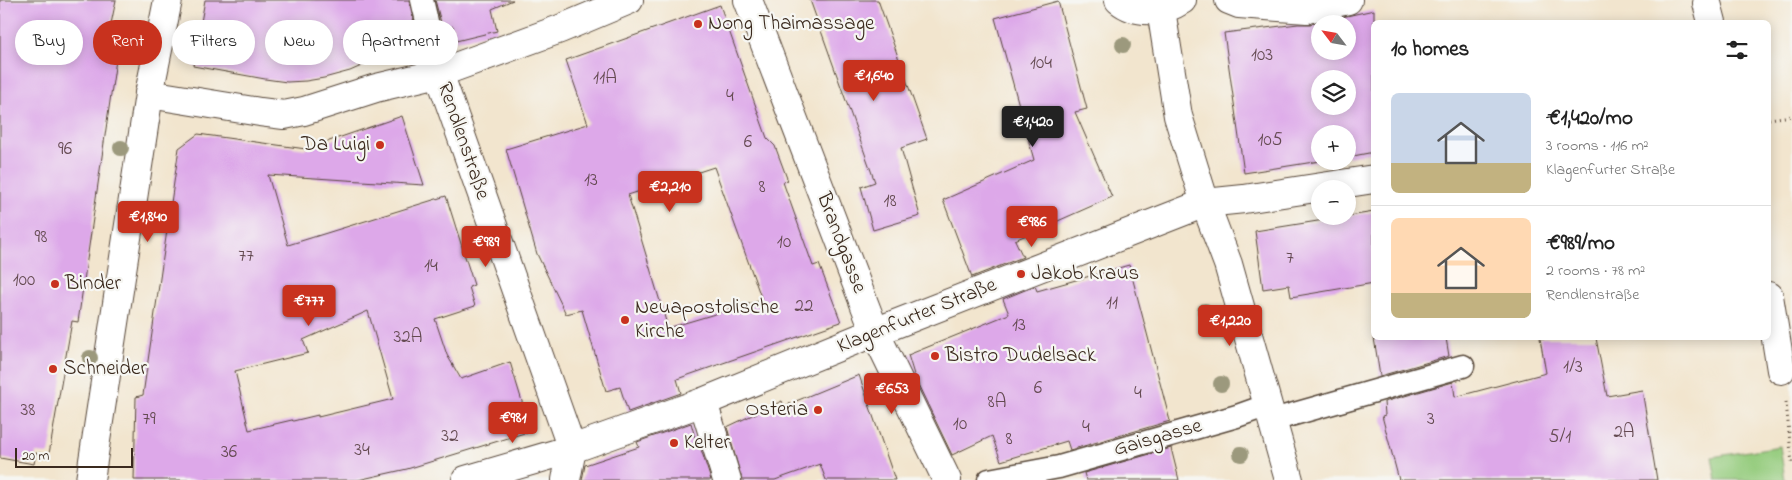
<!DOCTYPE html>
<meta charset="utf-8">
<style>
body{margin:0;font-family:"Indie Flower",sans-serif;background:#f2f2f2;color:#222;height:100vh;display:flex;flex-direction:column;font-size:19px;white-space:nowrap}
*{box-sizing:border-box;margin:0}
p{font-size:16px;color:#767676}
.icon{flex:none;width:28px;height:28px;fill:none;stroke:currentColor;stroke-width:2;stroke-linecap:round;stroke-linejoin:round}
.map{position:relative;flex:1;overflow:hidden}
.drawer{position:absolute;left:1371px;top:20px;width:400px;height:320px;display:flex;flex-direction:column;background:#fff;border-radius:8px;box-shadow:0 2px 12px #0003}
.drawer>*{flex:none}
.banner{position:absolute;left:15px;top:20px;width:475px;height:45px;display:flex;gap:10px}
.needle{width:32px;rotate:301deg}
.fabs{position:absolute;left:1311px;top:15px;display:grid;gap:10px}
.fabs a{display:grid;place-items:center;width:45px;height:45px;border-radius:50%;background:#fff;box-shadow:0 2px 12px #0003;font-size:25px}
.scale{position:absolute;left:15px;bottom:12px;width:118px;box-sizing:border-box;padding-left:5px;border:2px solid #3b2a1e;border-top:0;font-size:14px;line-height:18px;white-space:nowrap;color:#3b2a1e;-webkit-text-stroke:4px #f6f6f2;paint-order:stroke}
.price{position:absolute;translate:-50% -42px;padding:0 11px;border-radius:5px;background:#c8321e;color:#fff;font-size:16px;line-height:32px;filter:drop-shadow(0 1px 2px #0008)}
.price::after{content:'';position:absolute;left:50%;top:30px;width:15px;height:11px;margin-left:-8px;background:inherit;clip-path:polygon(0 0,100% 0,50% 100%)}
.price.on{background:#222;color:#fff}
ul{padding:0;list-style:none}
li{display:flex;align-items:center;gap:15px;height:125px;padding:0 20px}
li+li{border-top:1px solid #e0e0e0}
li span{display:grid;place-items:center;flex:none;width:140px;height:100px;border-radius:8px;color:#555}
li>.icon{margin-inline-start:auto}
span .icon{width:60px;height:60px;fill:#fffc;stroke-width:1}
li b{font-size:21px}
h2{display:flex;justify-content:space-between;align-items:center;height:60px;padding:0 20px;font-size:21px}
.pill{padding:0 18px;border-radius:22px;background:#fff;box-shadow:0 2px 12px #0003;font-size:18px;line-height:45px}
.pill.on{background:#c8321e;color:#fff}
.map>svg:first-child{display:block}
.green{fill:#95cc7e;stroke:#687b4e}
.building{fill:#dda8e9;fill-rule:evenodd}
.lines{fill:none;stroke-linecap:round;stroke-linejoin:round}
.service-casing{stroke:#564638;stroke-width:25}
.minor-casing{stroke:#564638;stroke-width:30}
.tertiary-casing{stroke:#564638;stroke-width:30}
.path{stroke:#564638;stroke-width:3;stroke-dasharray:1 4;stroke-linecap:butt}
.service{stroke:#fff;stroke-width:22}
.minor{stroke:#fff;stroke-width:28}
.tertiary{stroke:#fff;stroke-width:28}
.tree{fill:#9c997d}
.poi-dot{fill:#c8321e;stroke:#f6f6f2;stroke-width:2}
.labels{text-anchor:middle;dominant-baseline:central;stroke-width:4.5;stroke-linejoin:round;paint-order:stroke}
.number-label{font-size:19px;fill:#644a51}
.poi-label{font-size:21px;fill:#3b2a1e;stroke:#f6f6f2;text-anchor:start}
.street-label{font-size:21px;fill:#3b2a1e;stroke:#f6f6f2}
</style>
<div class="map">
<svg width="1792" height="480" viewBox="0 0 1792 480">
<rect width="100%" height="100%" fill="#f6f6f2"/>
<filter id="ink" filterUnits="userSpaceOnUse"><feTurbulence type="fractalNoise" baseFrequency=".02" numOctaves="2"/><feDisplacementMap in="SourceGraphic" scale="10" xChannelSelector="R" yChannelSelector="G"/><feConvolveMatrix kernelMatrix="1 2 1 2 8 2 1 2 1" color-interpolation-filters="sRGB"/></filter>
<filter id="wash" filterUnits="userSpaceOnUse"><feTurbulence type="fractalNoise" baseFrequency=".0096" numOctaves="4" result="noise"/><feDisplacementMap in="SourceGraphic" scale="20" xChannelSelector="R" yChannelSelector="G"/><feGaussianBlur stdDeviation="1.12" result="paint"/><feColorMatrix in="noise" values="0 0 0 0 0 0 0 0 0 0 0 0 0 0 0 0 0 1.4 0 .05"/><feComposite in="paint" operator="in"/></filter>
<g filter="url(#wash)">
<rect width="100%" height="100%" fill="#f2e5ce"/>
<!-- green -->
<path class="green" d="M 1780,446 L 1785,480 L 1716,480 L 1712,457 Z"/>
<g id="blocks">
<!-- building -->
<g class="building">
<path d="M 0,0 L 116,0 L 107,43 L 118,46 L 78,322 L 72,321 L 49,454 L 36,453 L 34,464 L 0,458 Z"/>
<path d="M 205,0 L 409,0 L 418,41 L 350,71 L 324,78 L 306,81 L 287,82 L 265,79 L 193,66 Z"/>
<path d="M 435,0 L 513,0 L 492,9 L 497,31 L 456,41 L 453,26 L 443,30 Z"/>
<path d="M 810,0 L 878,0 L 927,139 L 901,148 L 920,216 L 873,230 L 861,187 L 875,182 Z"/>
<path d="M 1058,1 L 1087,109 L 1075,112 L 1112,197 L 1015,240 L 1023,257 L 972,277 L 943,200 L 1034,160 L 995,18 Z"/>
<path d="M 720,5 L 767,138 L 775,146 L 788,181 L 783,182 L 813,266 L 819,264 L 841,322 L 677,379 L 681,393 L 628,412 L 620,387 L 606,391 L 582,310 L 566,314 L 537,254 L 506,149 L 588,124 L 566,60 ZM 714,167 L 762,300 L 668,328 L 628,195 Z"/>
<path d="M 1374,10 L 1374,152 L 1348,157 L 1348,134 L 1320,134 L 1320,161 L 1244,173 L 1224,33 L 1298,24 L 1310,24 ZM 1320,24 L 1348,24 L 1348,51 L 1320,51 ZM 1320,79 L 1348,79 L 1348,106 L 1320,106 Z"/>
<path d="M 402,116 L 424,185 L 268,175 L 288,245 L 446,196 L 474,285 L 469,287 L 475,306 L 435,319 L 447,355 L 461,379 L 510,362 L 531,431 L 407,469 L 358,480 L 134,480 L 136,397 L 143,395 L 179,148 L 198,134 L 306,149 ZM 368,311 L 393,399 L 318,417 L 318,415 L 293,421 L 292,420 L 249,430 L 235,371 L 308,353 L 303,340 Z"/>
<path d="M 1374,212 L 1374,283 L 1291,297 L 1289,285 L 1263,289 L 1255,231 Z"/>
<path d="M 1129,265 L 1170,421 L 1070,450 L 1067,441 L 1001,461 L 992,436 L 952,455 L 915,378 L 908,355 L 1009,314 L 1003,299 L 1035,286 L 1037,291 Z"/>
<path d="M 1374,338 L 1446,338 L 1449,356 L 1380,376 Z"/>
<path d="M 1540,338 L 1596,338 L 1607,396 L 1642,390 L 1657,480 L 1399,480 L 1382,416 L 1385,415 L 1384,402 L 1453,382 L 1455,397 L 1546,373 Z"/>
<path d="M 859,375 L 895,480 L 826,480 L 820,464 L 775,480 L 742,480 L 727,427 L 782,401 L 784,406 Z"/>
<path d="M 691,423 L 696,441 L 698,440 L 711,480 L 582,480 L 585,465 L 639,447 L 637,442 Z"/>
<path d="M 1171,448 L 1179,480 L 1086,480 L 1084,473 Z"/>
</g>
</g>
</g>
<g filter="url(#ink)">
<use href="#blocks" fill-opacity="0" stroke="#564638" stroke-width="1"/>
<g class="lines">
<!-- service casing -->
<g class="service-casing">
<g id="service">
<path d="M 422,0 L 439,73"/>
<path d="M 1273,420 L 1463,366"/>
<path d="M 989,480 L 1059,467 L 1237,416 L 1268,405"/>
</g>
</g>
<!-- minor casing -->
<g class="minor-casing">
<g id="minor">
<path d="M 748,0 L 875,332 L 947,480"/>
<path d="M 1229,0 L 1239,4 L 1307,9 L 1348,0"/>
<path d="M 1707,3 L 1712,22"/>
<path d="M 439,73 L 572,449"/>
<path d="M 149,94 L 260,112 L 284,115 L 304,111 L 376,88 L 439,73 L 560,29 L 629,0"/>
<path d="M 1769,296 L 1781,370"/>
<path d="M 703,402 L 727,480"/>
<path d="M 466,480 L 572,449 L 703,402 L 875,332 L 1205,203 L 1244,199 L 1374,179"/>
<path d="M 566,480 L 572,449"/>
</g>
</g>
<!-- tertiary casing -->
<g class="tertiary-casing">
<g id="tertiary">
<path d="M 1119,0 C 1137,15 1164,12 1182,0"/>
<path d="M 1161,10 L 1178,116 L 1205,203 L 1228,264 L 1289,480"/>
<path d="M 90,480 L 149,94 L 168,0"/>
</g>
</g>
<!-- path -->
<g class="path">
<path d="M 1769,119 L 1792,116"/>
<path d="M 1786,402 L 1792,464"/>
</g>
<!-- service -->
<use href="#service" class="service"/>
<!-- minor -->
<use href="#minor" class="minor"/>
<!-- tertiary -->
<use href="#tertiary" class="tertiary"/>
</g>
<!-- trees -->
<g class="tree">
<circle cx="1123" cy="45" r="8"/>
<circle cx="121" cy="148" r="8"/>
<circle cx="1205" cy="311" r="8"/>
<circle cx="90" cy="358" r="8"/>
<circle cx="1221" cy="384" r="8"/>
<circle cx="1241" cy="454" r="8"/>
</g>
</g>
<!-- markers -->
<g class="poi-dot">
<circle cx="698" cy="24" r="5"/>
<circle cx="380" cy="145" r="5"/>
<circle cx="1021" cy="274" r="5"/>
<circle cx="55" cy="284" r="5"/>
<circle cx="625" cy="320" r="5"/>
<circle cx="935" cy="356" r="5"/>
<circle cx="53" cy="369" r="5"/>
<circle cx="818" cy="410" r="5"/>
<circle cx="674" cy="443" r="5"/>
</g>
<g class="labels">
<!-- number labels -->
<g class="number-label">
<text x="1262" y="55">103</text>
<text x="1041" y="63">104</text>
<text x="605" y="78">11A</text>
<text x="730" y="96">4</text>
<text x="1270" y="140">105</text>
<text x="748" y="142">6</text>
<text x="65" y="149">96</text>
<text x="591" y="180">13</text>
<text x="762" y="187">8</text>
<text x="890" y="201">18</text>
<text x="41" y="237">98</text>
<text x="784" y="242">10</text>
<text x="246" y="256">77</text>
<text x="1290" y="258">7</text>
<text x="431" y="266">14</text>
<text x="24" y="280">100</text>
<text x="1112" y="303">11</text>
<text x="804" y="306">22</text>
<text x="1019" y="325">13</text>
<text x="408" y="337">32A</text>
<text x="1573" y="367">1/3</text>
<text x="1038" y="388">6</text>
<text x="1138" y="393">4</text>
<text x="997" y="402">8A</text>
<text x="28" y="410">38</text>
<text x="149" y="419">79</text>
<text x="1431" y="419">3</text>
<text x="960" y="424">10</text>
<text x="1086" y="427">4</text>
<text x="1624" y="432">2A</text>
<text x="450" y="436">32</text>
<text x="1560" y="437">5/1</text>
<text x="1009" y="439">8</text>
<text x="362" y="450">34</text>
<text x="229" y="452">36</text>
</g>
<!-- poi labels -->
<g class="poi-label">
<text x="708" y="24">Nong Thaimassage</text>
<text x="370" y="145" text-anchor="end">Da Luigi</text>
<text x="1031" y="274">Jakob Kraus</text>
<text x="65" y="284">Binder</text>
<text x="635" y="308">Neuapostolische<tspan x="635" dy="24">Kirche</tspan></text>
<text x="945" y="356">Bistro Dudelsack</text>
<text x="63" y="369">Schneider</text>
<text x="808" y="410" text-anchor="end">Osteria</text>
<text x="684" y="443">Kelter</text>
</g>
<!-- street labels -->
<g class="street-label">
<text transform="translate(463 141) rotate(71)">Rendlenstraße</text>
<text transform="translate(841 243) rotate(69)">Brandgasse</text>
<text transform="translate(917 316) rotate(-22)">Klagenfurter Straße</text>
<text transform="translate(1158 438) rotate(-16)">Gaisgasse</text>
</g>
</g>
</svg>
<div class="fabs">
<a><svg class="needle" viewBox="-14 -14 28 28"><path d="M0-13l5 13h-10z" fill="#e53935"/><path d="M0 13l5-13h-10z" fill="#767676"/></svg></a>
<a><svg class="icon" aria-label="layers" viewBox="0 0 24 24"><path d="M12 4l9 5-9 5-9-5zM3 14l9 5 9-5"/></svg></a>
<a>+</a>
<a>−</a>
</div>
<div class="scale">20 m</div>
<b class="price" style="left:874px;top:102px">€1,640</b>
<b class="price on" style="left:1033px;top:148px">€1,420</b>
<b class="price" style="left:670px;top:213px">€2,210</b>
<b class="price" style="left:148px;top:243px">€1,840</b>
<b class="price" style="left:1032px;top:248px">€986</b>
<b class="price" style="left:486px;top:268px">€989</b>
<b class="price" style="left:309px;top:327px">€777</b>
<b class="price" style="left:1230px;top:347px">€1,220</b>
<b class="price" style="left:892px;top:415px">€653</b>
<b class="price" style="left:513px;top:444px">€981</b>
<div class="banner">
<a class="pill">Buy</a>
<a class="pill on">Rent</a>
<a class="pill">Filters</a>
<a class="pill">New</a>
<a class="pill">Apartment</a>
</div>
<section class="drawer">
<h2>10 homes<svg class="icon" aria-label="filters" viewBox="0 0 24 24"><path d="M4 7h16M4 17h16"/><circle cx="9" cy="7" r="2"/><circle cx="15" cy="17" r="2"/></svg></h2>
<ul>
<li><span style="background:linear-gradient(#c9d6e8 70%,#c2b280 0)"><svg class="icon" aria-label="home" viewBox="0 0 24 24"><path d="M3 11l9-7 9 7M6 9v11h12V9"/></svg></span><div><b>€1,420/mo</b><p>3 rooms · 116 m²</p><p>Klagenfurter Straße</p></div></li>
<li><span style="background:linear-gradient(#ffd9b3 75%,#c2b280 0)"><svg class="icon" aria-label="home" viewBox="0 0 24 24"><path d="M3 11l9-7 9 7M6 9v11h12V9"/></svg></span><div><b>€989/mo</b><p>2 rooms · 78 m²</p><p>Rendlenstraße</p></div></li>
</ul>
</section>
</div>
